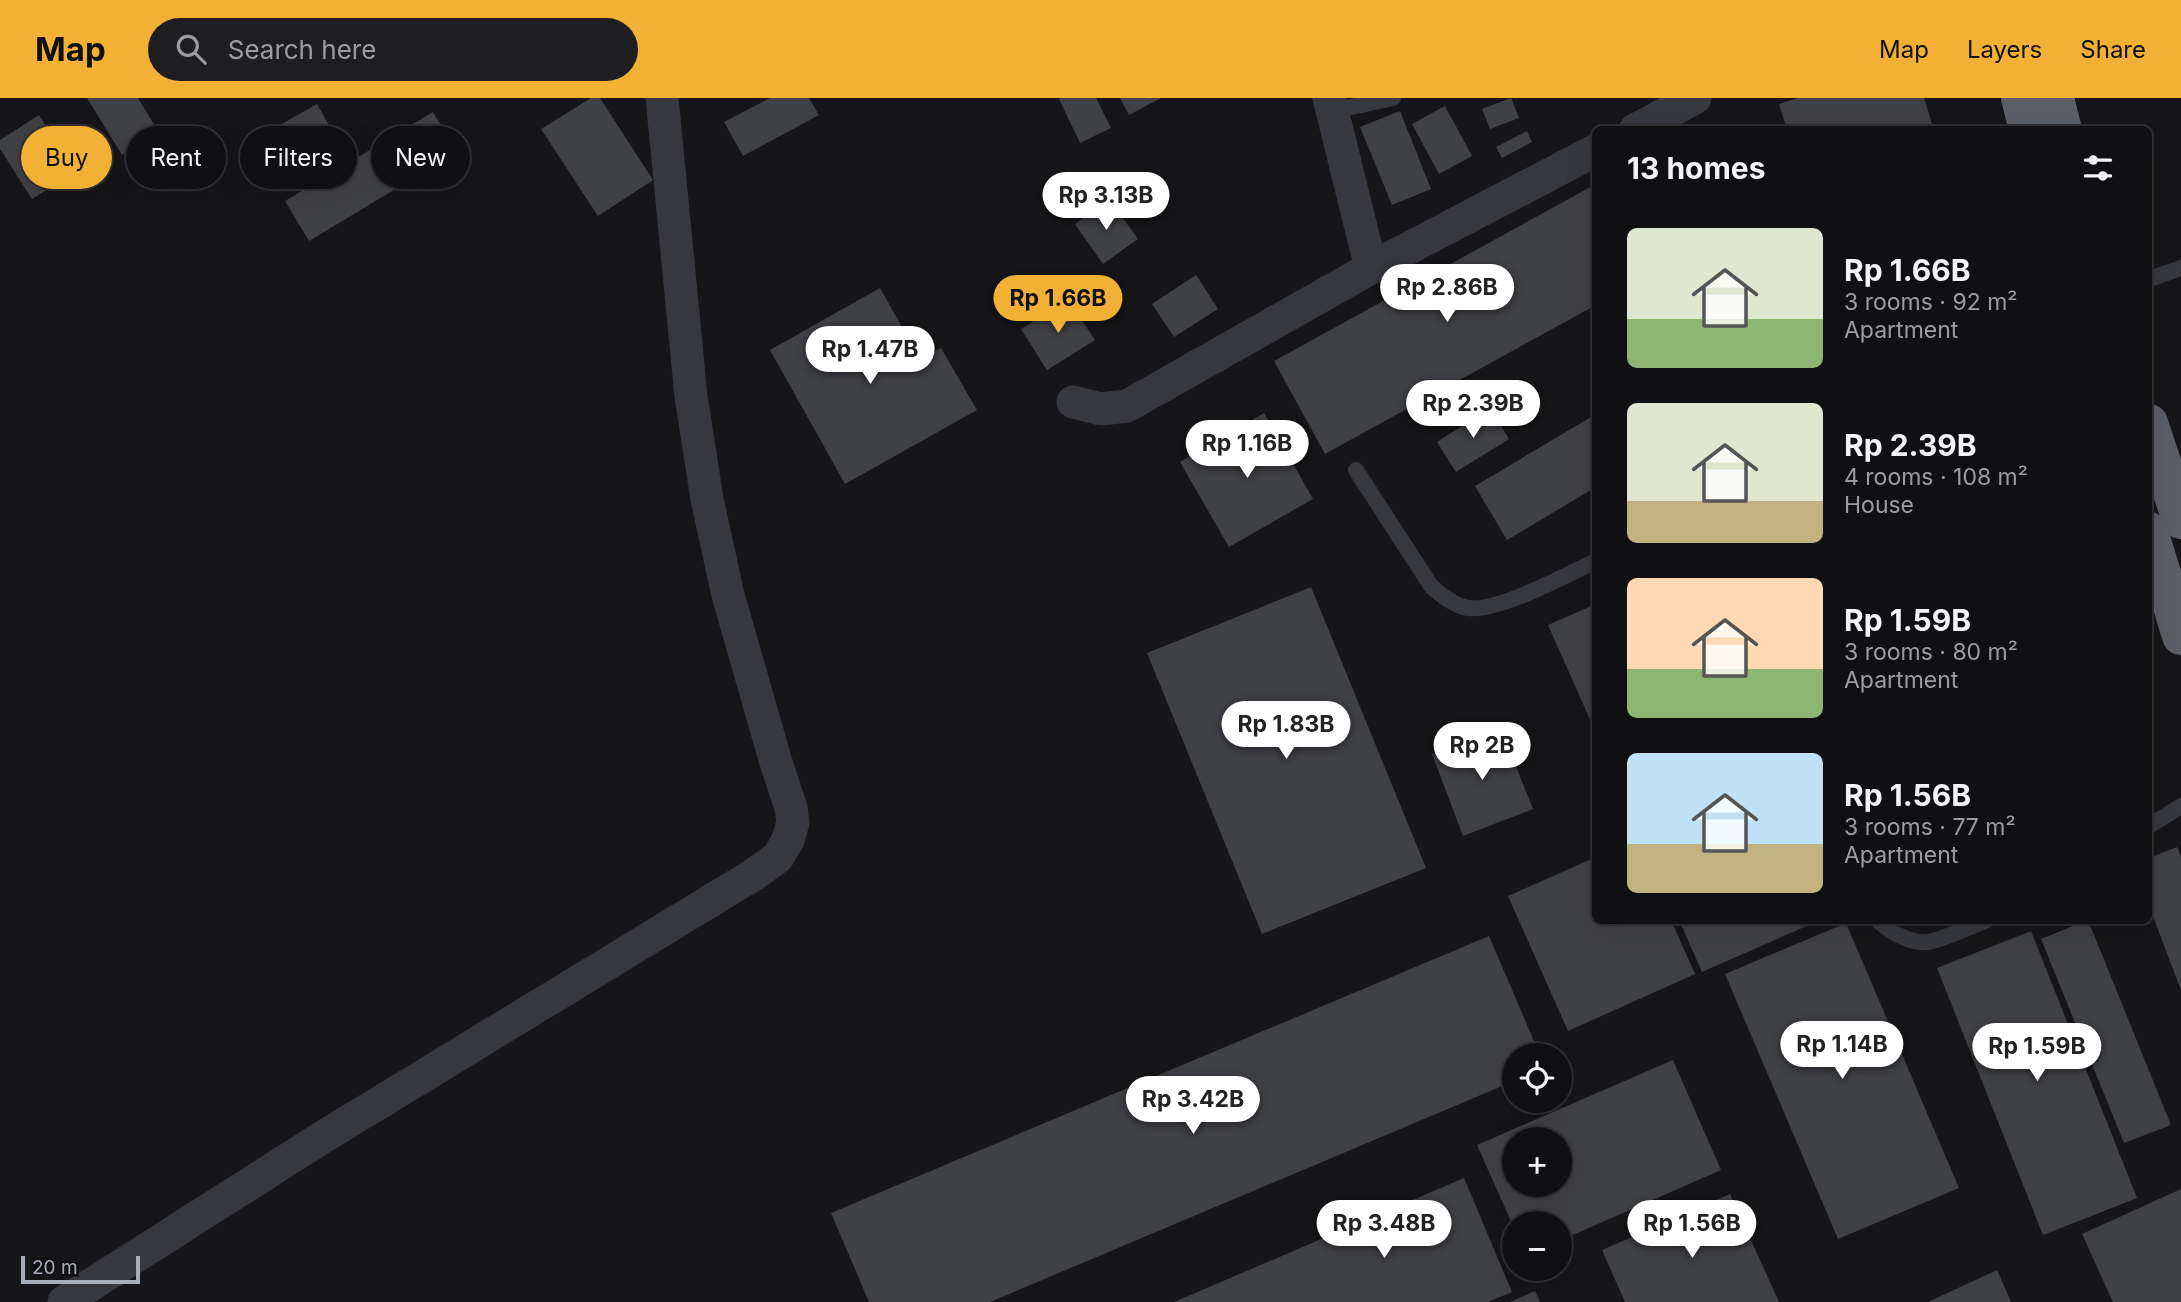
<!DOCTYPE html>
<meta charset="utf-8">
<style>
body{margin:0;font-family:Inter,sans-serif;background:#1e1e20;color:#f1f3f6;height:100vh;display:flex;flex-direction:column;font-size:26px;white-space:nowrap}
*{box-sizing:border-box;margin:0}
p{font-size:23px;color:#9c9d9f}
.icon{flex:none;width:38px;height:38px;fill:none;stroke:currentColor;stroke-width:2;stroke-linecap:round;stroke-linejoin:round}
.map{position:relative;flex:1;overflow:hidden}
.side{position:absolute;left:1592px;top:28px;width:560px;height:798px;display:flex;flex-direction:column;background:#101012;border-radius:10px;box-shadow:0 7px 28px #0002,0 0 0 2px #303032}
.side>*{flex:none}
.hud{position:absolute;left:21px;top:28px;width:665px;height:63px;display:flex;gap:14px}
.controls{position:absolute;left:1502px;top:945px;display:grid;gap:14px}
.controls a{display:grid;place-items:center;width:70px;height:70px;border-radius:50%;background:#101012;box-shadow:0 7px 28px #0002,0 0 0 2px #303032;font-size:35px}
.scale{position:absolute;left:21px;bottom:18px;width:119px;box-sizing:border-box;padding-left:7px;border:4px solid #a8adb8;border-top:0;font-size:19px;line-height:24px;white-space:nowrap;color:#a8adb8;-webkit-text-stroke:5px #111113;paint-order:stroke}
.price{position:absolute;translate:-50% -60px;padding:0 16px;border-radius:24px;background:#fff;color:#222;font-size:23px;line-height:46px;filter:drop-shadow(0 2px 4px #0008)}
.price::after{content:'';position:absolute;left:50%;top:42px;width:21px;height:16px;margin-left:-10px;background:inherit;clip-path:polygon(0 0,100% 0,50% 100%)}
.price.current{background:#f2b134;color:#111}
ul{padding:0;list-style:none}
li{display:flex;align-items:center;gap:21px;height:175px;padding:0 35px}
li span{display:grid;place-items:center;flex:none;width:196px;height:140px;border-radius:10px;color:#555}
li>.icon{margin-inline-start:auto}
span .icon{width:84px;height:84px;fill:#fffc;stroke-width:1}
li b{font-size:30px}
h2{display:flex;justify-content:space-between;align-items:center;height:84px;padding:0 35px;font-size:30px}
.chip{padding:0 24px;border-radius:32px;background:#101012;box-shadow:0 7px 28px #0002,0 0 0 2px #303032;font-size:24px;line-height:63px}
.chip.current{background:#f2b134;color:#111}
header{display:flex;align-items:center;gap:42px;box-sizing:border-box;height:98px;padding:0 35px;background:#f2b134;color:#111}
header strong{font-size:33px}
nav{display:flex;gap:38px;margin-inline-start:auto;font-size:24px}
.search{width:490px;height:63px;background:#1e1e20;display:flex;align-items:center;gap:18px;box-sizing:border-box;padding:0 24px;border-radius:38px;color:#9c9d9f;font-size:26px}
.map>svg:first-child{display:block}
.building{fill:#404145;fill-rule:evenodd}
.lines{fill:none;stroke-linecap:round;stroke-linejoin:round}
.service{stroke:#37383d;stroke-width:16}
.minor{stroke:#37383d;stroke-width:33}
.trunk{stroke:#5b5e65;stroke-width:38}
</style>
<header>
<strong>Map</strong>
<div class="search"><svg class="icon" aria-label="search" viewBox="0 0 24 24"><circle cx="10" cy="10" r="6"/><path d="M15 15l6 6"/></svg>Search here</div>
<nav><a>Map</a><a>Layers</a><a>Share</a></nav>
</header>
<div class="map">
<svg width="2181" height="1204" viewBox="0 0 2181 1204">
<rect width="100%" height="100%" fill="#161618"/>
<!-- building -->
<g class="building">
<path d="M 87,0 L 138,0 L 159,35 L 122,57 Z"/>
<path d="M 591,0 L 600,0 L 653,82 L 598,118 L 541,31 Z"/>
<path d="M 770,0 L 809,0 L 819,17 L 743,58 L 724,24 Z"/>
<path d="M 1062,0 L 1096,0 L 1111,30 L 1080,45 L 1059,1 Z"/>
<path d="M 1120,0 L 1161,0 L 1129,17 Z"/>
<path d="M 1511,0 L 1519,20 L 1490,31 L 1482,11 Z"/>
<path d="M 1798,0 L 1924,0 L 1934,32 L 1787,32 L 1779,6 Z"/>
<path d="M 317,6 L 344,54 L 288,84 L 262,37 Z"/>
<path d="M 1445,8 L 1472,58 L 1439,76 L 1412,26 Z"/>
<path d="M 1400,13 L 1431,91 L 1392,107 L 1360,29 Z"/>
<path d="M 433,14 L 457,54 L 309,143 L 285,103 Z"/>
<path d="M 39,17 L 75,74 L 32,101 L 0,51 L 0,42 Z"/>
<path d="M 1527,33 L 1532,44 L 1502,60 L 1496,49 Z"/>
<path d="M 1596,86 L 1596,207 L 1325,356 L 1274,263 Z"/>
<path d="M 1109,101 L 1138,141 L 1103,166 L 1075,126 Z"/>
<path d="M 1196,177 L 1218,211 L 1174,239 L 1152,206 Z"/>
<path d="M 880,190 L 920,261 L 941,250 L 977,312 L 845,386 L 770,252 Z"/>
<path d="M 1068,201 L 1095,242 L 1047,272 L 1021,231 Z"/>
<path d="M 1490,310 L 1509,341 L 1456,374 L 1437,344 Z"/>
<path d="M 1264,315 L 1313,401 L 1229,449 L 1180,364 Z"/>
<path d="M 1596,316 L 1596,389 L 1507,442 L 1475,388 Z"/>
<path d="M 1311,489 L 1426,770 L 1262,836 L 1147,555 Z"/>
<path d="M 1596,506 L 1596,635 L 1548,527 Z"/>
<path d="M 1500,629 L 1533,711 L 1463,738 L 1432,656 Z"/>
<path d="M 2177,749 L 2181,759 L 2181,892 L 2149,808 L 2149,760 Z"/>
<path d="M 1596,759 L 1596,822 L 1671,822 L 1695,876 L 1568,933 L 1508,798 Z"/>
<path d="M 1679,822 L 1820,822 L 1702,874 Z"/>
<path d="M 2088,822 L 2171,1027 L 2124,1045 L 2041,841 Z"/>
<path d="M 1846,825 L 1959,1090 L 1838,1141 L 1725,876 Z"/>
<path d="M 2031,833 L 2137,1100 L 2043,1137 L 1937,870 Z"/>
<path d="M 1489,838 L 1540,957 L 1514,957 L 1514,983 L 990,1204 L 869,1204 L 831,1115 Z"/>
<path d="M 1673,962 L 1721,1072 L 1559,1143 L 1559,1125 L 1514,1125 L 1514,1130 L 1477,1047 ZM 1514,1041 L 1559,1041 L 1559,1087 L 1514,1087 Z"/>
<path d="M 1464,1080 L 1512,1194 L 1488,1204 L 1174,1204 Z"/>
<path d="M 2181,1091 L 2181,1204 L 2113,1204 L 2082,1136 Z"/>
<path d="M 1730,1096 L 1779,1204 L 1625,1204 L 1602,1152 Z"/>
<path d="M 1997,1172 L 2011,1204 L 1928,1204 Z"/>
<path d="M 1535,1193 L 1540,1204 L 1510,1204 Z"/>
</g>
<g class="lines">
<!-- service -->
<g class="service">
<path d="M 1333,13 L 1393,0"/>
<path d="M 2149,181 L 2181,170"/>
<path d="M 1356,372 L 1431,488 C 1441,497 1454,508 1468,510 C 1499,514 1566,477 1596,463"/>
<path d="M 2149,728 L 2181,708"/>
<path d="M 1877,822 C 1891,834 1909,846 1928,844 C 1941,842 1972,828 1987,822"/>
</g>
<!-- minor -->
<g class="minor">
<path d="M 1329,0 L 1371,170"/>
<path d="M 1635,32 L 1695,0"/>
<path d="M 1073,304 L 1101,311 L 1127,308 L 1371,170 L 1596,52"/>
<path d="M 64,1204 L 323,1039 L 753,777 L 778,759 L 788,742 L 793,724 L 791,710 L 775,661 L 728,497 L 707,401 L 691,298 L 662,0"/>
</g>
<!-- trunk -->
<g class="trunk">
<path d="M 2020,0 L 2028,32"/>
<path d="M 2055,0 L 2063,32"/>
<path d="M 2149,325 L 2181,422"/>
<path d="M 2149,433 L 2181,538"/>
</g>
</g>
</svg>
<div class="controls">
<a><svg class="icon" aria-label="locate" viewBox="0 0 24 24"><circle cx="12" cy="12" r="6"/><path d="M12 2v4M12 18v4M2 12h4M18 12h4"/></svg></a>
<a>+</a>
<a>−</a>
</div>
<div class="scale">20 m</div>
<b class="price" style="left:1106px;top:134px">Rp 3.13B</b>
<b class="price" style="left:1447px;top:226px">Rp 2.86B</b>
<b class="price current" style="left:1058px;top:237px">Rp 1.66B</b>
<b class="price" style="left:870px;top:288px">Rp 1.47B</b>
<b class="price" style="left:1473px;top:342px">Rp 2.39B</b>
<b class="price" style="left:1247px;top:382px">Rp 1.16B</b>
<b class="price" style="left:1286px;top:663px">Rp 1.83B</b>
<b class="price" style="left:1482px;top:684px">Rp 2B</b>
<b class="price" style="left:1842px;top:983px">Rp 1.14B</b>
<b class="price" style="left:2037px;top:985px">Rp 1.59B</b>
<b class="price" style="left:1193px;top:1038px">Rp 3.42B</b>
<b class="price" style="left:1384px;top:1162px">Rp 3.48B</b>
<b class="price" style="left:1692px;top:1162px">Rp 1.56B</b>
<div class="hud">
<a class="chip current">Buy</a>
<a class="chip">Rent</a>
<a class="chip">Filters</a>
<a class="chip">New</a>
</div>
<section class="side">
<h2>13 homes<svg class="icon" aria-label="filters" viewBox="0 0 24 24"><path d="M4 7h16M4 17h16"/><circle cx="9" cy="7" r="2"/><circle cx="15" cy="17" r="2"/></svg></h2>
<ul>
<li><span style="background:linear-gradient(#dfe7d0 65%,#8fb573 0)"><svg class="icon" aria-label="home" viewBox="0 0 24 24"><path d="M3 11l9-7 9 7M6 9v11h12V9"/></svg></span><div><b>Rp 1.66B</b><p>3 rooms · 92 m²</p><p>Apartment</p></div></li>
<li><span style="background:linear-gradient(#dfe7d0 70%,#c2b280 0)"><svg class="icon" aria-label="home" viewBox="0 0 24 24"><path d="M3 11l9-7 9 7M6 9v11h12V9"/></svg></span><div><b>Rp 2.39B</b><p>4 rooms · 108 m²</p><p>House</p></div></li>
<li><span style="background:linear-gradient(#ffd9b3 65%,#8fb573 0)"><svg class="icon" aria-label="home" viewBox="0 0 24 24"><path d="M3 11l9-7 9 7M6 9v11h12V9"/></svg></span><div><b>Rp 1.59B</b><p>3 rooms · 80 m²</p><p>Apartment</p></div></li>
<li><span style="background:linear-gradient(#bfe0f5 65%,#c2b280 0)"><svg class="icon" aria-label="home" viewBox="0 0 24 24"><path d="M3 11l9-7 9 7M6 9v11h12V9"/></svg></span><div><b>Rp 1.56B</b><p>3 rooms · 77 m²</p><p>Apartment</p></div></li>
</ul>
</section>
</div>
